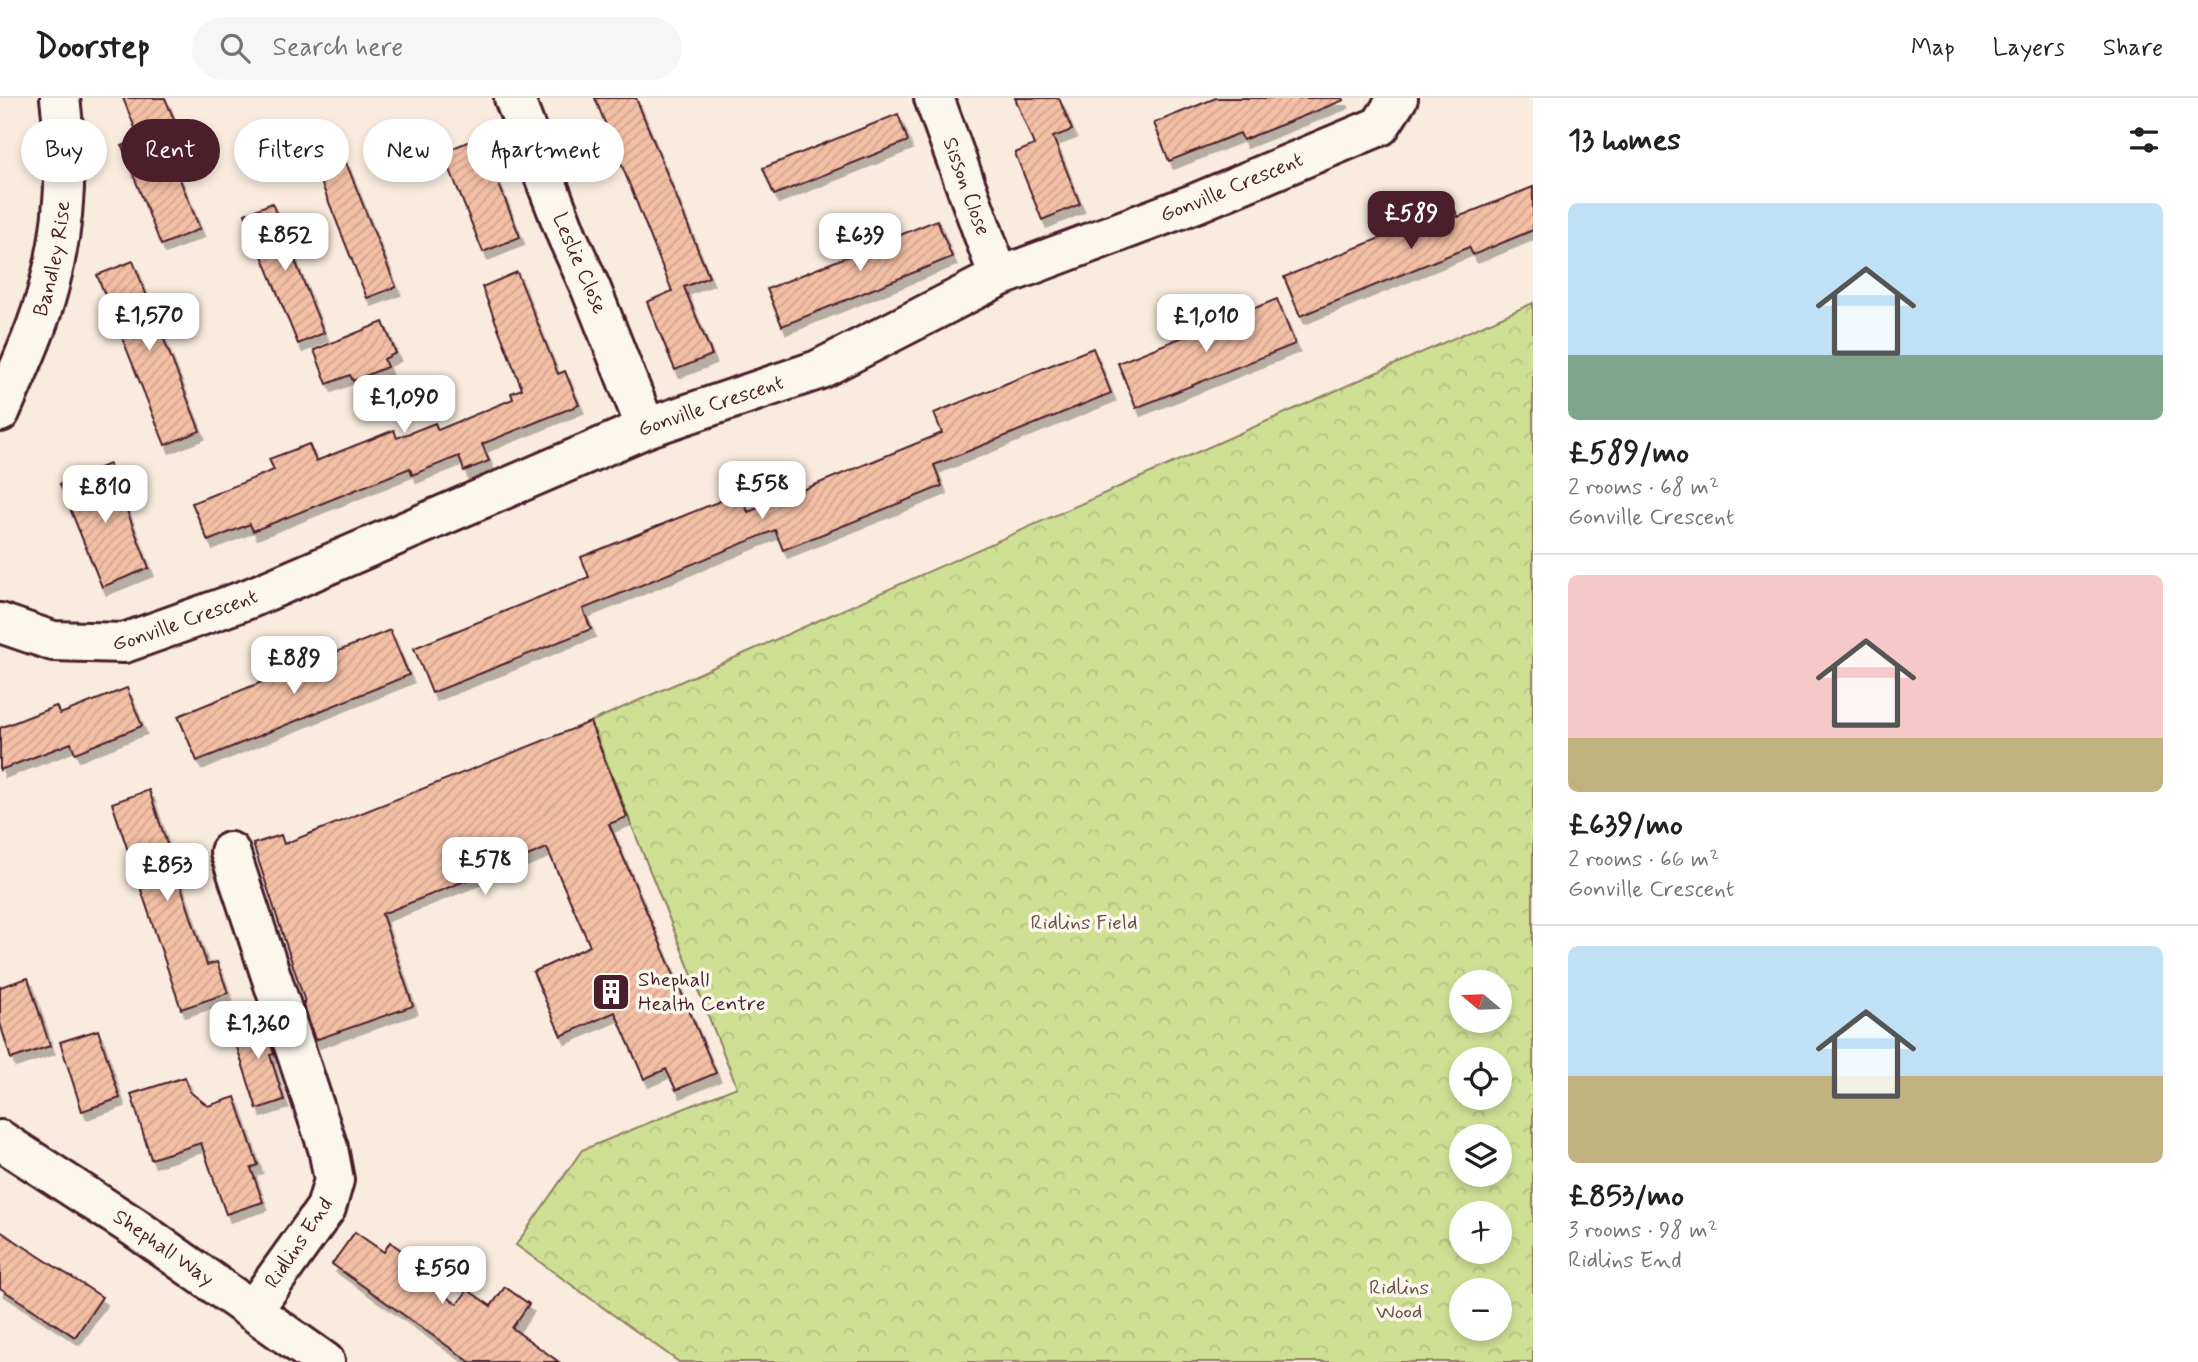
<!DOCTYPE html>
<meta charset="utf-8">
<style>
body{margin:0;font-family:Mynerve,sans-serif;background:#f6f6f6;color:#202124;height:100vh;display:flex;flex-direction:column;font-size:26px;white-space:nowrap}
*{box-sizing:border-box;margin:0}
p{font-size:23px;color:#757577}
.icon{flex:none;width:38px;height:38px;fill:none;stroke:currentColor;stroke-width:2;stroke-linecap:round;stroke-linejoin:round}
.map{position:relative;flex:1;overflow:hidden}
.panel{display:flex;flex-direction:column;background:#fff;width:665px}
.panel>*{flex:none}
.banner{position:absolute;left:21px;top:21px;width:665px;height:63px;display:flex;gap:14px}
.needle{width:46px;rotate:289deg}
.tools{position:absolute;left:1449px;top:872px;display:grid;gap:14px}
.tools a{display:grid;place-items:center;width:63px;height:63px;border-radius:50%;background:#fff;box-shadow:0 4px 10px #0003;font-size:35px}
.price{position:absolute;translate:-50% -60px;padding:0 16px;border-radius:14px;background:#fff;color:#222;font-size:23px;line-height:46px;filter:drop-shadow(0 2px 4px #0008)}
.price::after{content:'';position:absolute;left:50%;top:42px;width:21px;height:16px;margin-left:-10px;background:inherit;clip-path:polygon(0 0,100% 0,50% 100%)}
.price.on{background:#4a1f2b;color:#fff}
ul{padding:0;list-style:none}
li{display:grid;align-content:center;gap:14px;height:371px;padding:0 35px}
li+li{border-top:2px solid #e0e0e0}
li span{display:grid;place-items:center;height:217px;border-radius:10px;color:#555}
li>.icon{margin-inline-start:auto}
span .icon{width:126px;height:126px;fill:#fffc;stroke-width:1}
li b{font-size:30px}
h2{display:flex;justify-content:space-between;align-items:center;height:84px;padding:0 35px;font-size:30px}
.pill{padding:0 24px;border-radius:32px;background:#fff;box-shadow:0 4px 10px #0003;font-size:24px;line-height:63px}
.pill.on{background:#4a1f2b;color:#fff}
header{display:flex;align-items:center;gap:42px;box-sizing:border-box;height:98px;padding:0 35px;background:#fff;border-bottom:2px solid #e0e0e0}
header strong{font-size:33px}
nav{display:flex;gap:38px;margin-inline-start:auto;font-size:24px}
.search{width:490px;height:63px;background:#f6f6f6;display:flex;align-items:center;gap:18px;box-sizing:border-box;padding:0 24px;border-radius:38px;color:#757577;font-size:26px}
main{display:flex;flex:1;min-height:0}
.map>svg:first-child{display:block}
.forest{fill:url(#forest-crowns);stroke:#8c8060;stroke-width:2;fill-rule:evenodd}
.building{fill:url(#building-hatch);stroke:#4a1f2b;stroke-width:2;filter:url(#shadow)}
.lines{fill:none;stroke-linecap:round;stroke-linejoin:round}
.minor-casing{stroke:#4a1f2b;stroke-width:44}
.minor{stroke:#fbf7ec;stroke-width:38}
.labels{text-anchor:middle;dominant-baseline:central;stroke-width:7;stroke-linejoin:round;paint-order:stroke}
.street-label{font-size:21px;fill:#4a1f2b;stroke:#fbf7ec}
.park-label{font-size:21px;fill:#6b4f46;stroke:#fbf7ec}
.poi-label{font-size:21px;fill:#4a1f2b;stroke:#fbf7ec;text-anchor:start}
</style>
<header>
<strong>Doorstep</strong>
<div class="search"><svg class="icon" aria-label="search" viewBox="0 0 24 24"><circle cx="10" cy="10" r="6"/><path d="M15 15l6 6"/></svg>Search here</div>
<nav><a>Map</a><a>Layers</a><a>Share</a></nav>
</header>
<main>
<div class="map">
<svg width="1533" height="1264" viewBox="0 0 1533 1264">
<defs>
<pattern id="forest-crowns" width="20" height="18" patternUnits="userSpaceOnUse" patternTransform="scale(1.75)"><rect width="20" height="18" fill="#cfe095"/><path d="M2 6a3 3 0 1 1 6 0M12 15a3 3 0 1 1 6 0" fill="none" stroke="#b3c081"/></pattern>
<pattern id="building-hatch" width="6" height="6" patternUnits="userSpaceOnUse" patternTransform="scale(1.75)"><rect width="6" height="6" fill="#f3bfa5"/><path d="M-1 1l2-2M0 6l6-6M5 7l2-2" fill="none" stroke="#d2a48e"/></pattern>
<filter id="shadow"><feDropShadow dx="4.5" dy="8" stdDeviation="0" flood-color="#0004"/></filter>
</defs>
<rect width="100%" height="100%" fill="#f9ecde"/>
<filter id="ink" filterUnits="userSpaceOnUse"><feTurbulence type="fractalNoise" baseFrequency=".0143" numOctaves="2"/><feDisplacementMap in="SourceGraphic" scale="14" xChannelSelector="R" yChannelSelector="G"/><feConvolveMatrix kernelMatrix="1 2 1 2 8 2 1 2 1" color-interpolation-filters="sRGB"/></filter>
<g filter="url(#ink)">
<!-- forest -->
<path class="forest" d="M 1533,205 L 1533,1264 L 679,1264 L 516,1147 L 582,1052 L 737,989 L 590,624 ZM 1461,884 L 1500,884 L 1500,922 L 1461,922 ZM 1461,961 L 1500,961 L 1500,999 L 1461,999 ZM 1461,1038 L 1500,1038 L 1500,1076 L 1461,1076 ZM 1461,1115 L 1500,1115 L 1500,1153 L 1461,1153 ZM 1461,1192 L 1500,1192 L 1500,1230 L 1461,1230 Z"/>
<!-- building -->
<g class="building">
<path d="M 123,0 L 165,0 L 176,26 L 160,32 L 200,131 L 161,147 L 122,48 L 141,40 L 139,40 Z"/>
<path d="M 595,0 L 636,0 L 709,179 L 684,189 L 712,257 L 675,272 L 647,204 L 672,193 Z"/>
<path d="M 1015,0 L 1059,0 L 1072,32 L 1053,39 L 1080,106 L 1042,122 L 1015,55 L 1034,47 Z"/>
<path d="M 1216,0 L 1343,0 L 1344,2 L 1243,42 L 1240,35 L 1169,63 L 1154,25 Z"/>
<path d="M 898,16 L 908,43 L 774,97 L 763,70 Z"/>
<path d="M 403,29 L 414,57 L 386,68 L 375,41 Z"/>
<path d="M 480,39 L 520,139 L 483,154 L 443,54 Z"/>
<path d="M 345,62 L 396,189 L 367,200 L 317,74 Z"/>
<path d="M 1533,89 L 1533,132 L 1473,157 L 1469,149 L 1300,218 L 1284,179 L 1454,110 L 1458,119 Z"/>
<path d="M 272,105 L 324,235 L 298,246 L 245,116 Z"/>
<path d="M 937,122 L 952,159 L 782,228 L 767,191 Z"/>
<path d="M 133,163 L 200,333 L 165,347 L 97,177 Z"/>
<path d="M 517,174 L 558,276 L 565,273 L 579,307 L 482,346 L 489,363 L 464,373 L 459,358 L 412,377 L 410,370 L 253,433 L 250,426 L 208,443 L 192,405 L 274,372 L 269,361 L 309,346 L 316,363 L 394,332 L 397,340 L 435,325 L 438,332 L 513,301 L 511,295 L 522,291 L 482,189 Z"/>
<path d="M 1277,201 L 1295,246 L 1136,310 L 1118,265 Z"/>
<path d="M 383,224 L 396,255 L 384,261 L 387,269 L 353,283 L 350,277 L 327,286 L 314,252 Z"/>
<path d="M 1093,250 L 1111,295 L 934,367 L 942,388 L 783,452 L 775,432 L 583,511 L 591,531 L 432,595 L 414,550 L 589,479 L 581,459 L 740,395 L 748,414 L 871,364 L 942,335 L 934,315 Z"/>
<path d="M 109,366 L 149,470 L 102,489 L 60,386 Z"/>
<path d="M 390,532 L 409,577 L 197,663 L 178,618 Z"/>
<path d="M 127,590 L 142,628 L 75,655 L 71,645 L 0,672 L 0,630 L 56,608 L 60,616 Z"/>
<path d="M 590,624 L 627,719 L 609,726 L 716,975 L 676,992 L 666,971 L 644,981 L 615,914 L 561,938 L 533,874 L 590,848 L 547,750 L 382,816 L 413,908 L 315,942 L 303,904 L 305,904 L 253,746 L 281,737 L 284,746 Z"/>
<path d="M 149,692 L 207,867 L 217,864 L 228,895 L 181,911 L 112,705 Z"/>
<path d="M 28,880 L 50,948 L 11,961 L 0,925 L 0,889 Z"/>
<path d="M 261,918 L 274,956 L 270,957 L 284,1002 L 257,1011 L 230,928 Z"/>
<path d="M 98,932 L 120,1000 L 82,1013 L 60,944 Z"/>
<path d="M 185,979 L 190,994 L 208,1008 L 235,999 L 258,1067 L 251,1070 L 263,1104 L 226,1116 L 201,1045 L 151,1061 L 131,996 Z"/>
<path d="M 0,1133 L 102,1199 L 75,1239 L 0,1190 Z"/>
<path d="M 355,1134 L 384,1154 L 390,1144 L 413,1161 L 406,1170 L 457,1206 L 468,1192 L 491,1208 L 505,1189 L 529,1206 L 512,1230 L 559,1264 L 470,1264 L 332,1166 Z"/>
</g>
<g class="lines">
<!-- minor casing -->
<g class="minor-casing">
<g id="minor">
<path id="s1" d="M 514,0 L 567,138 L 591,191 L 646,330"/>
<path id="s2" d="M 934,0 L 999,179"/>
<path id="s3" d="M 0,314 C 18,273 38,231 49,188 C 65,128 68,62 60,0"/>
<path id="s4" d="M 0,525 L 53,543 L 124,545 L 248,501 L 646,330 L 818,272 L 999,179 L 1196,105 L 1380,28 L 1398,0"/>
<path d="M 230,754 L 328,1050 L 334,1082 L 326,1110 L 253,1212"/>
<path id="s5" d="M 0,1042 L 134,1129 L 325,1264"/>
</g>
</g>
<!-- minor -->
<use href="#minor" class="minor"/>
</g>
</g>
<!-- icons -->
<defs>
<g id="building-square" transform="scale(2.0125)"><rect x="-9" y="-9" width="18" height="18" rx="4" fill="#4a1f2b" stroke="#fbf7ec"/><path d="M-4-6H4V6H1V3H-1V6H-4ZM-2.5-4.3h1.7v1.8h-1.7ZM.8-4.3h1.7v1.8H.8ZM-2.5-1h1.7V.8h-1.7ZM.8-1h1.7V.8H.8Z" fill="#fff"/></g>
</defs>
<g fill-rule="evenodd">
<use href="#building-square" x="611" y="894"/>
</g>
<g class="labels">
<!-- street labels -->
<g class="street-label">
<text stroke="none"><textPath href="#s2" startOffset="94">Sisson Close</textPath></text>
<text stroke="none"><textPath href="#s4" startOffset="1326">Gonville Crescent</textPath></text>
<text stroke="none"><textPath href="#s3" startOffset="163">Bandley Rise</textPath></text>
<text stroke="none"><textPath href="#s1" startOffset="178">Leslie Close</textPath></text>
<text stroke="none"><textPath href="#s4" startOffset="760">Gonville Crescent</textPath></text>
<text stroke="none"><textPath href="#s4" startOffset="192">Gonville Crescent</textPath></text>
<text transform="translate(299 1145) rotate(-56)">Ridlins End</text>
<text stroke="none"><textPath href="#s5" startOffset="196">Shephall Way</textPath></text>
</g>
<!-- park labels -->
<g class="park-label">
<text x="1084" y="825">Ridlins Field</text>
<text x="1399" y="1190">Ridlins<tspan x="1399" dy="24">Wood</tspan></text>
</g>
<!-- poi labels -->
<g class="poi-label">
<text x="638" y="882">Shephall<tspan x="638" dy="24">Health Centre</tspan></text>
</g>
</g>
</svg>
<div class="tools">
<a><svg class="needle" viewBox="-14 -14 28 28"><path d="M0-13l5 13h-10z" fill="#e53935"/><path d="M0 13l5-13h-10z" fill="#757577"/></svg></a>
<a><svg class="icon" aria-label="locate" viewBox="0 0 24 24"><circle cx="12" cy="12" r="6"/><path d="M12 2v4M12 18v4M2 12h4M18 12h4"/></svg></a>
<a><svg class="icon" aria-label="layers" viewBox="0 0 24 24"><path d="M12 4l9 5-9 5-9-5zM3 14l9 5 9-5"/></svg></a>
<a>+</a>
<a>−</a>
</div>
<b class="price on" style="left:1411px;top:153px">£589</b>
<b class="price" style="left:285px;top:175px">£852</b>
<b class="price" style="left:860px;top:175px">£639</b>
<b class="price" style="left:149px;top:255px">£1,570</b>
<b class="price" style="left:1206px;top:256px">£1,010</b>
<b class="price" style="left:404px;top:337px">£1,090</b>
<b class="price" style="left:762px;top:423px">£558</b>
<b class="price" style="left:105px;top:427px">£810</b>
<b class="price" style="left:294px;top:598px">£889</b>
<b class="price" style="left:485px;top:799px">£578</b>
<b class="price" style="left:167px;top:805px">£853</b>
<b class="price" style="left:258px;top:963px">£1,360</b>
<b class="price" style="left:442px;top:1208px">£550</b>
<div class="banner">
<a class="pill">Buy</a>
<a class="pill on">Rent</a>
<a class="pill">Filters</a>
<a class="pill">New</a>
<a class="pill">Apartment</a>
</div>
</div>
<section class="panel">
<h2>13 homes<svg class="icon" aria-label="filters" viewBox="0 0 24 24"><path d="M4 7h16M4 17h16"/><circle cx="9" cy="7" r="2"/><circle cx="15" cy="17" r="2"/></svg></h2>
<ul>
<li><span style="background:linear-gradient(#bfe0f5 70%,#7fa58c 0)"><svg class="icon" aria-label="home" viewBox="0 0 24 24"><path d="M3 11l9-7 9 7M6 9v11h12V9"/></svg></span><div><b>£589/mo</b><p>2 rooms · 68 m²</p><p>Gonville Crescent</p></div></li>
<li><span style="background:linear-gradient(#f6c9c9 75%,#c2b280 0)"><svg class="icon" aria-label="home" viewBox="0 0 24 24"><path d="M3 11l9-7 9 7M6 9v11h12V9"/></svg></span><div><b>£639/mo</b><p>2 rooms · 66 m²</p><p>Gonville Crescent</p></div></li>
<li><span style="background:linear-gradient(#bfe0f5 60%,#c2b280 0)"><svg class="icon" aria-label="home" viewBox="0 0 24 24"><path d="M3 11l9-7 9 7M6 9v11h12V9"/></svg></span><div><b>£853/mo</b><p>3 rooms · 98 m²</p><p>Ridlins End</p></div></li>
</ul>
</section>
</main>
